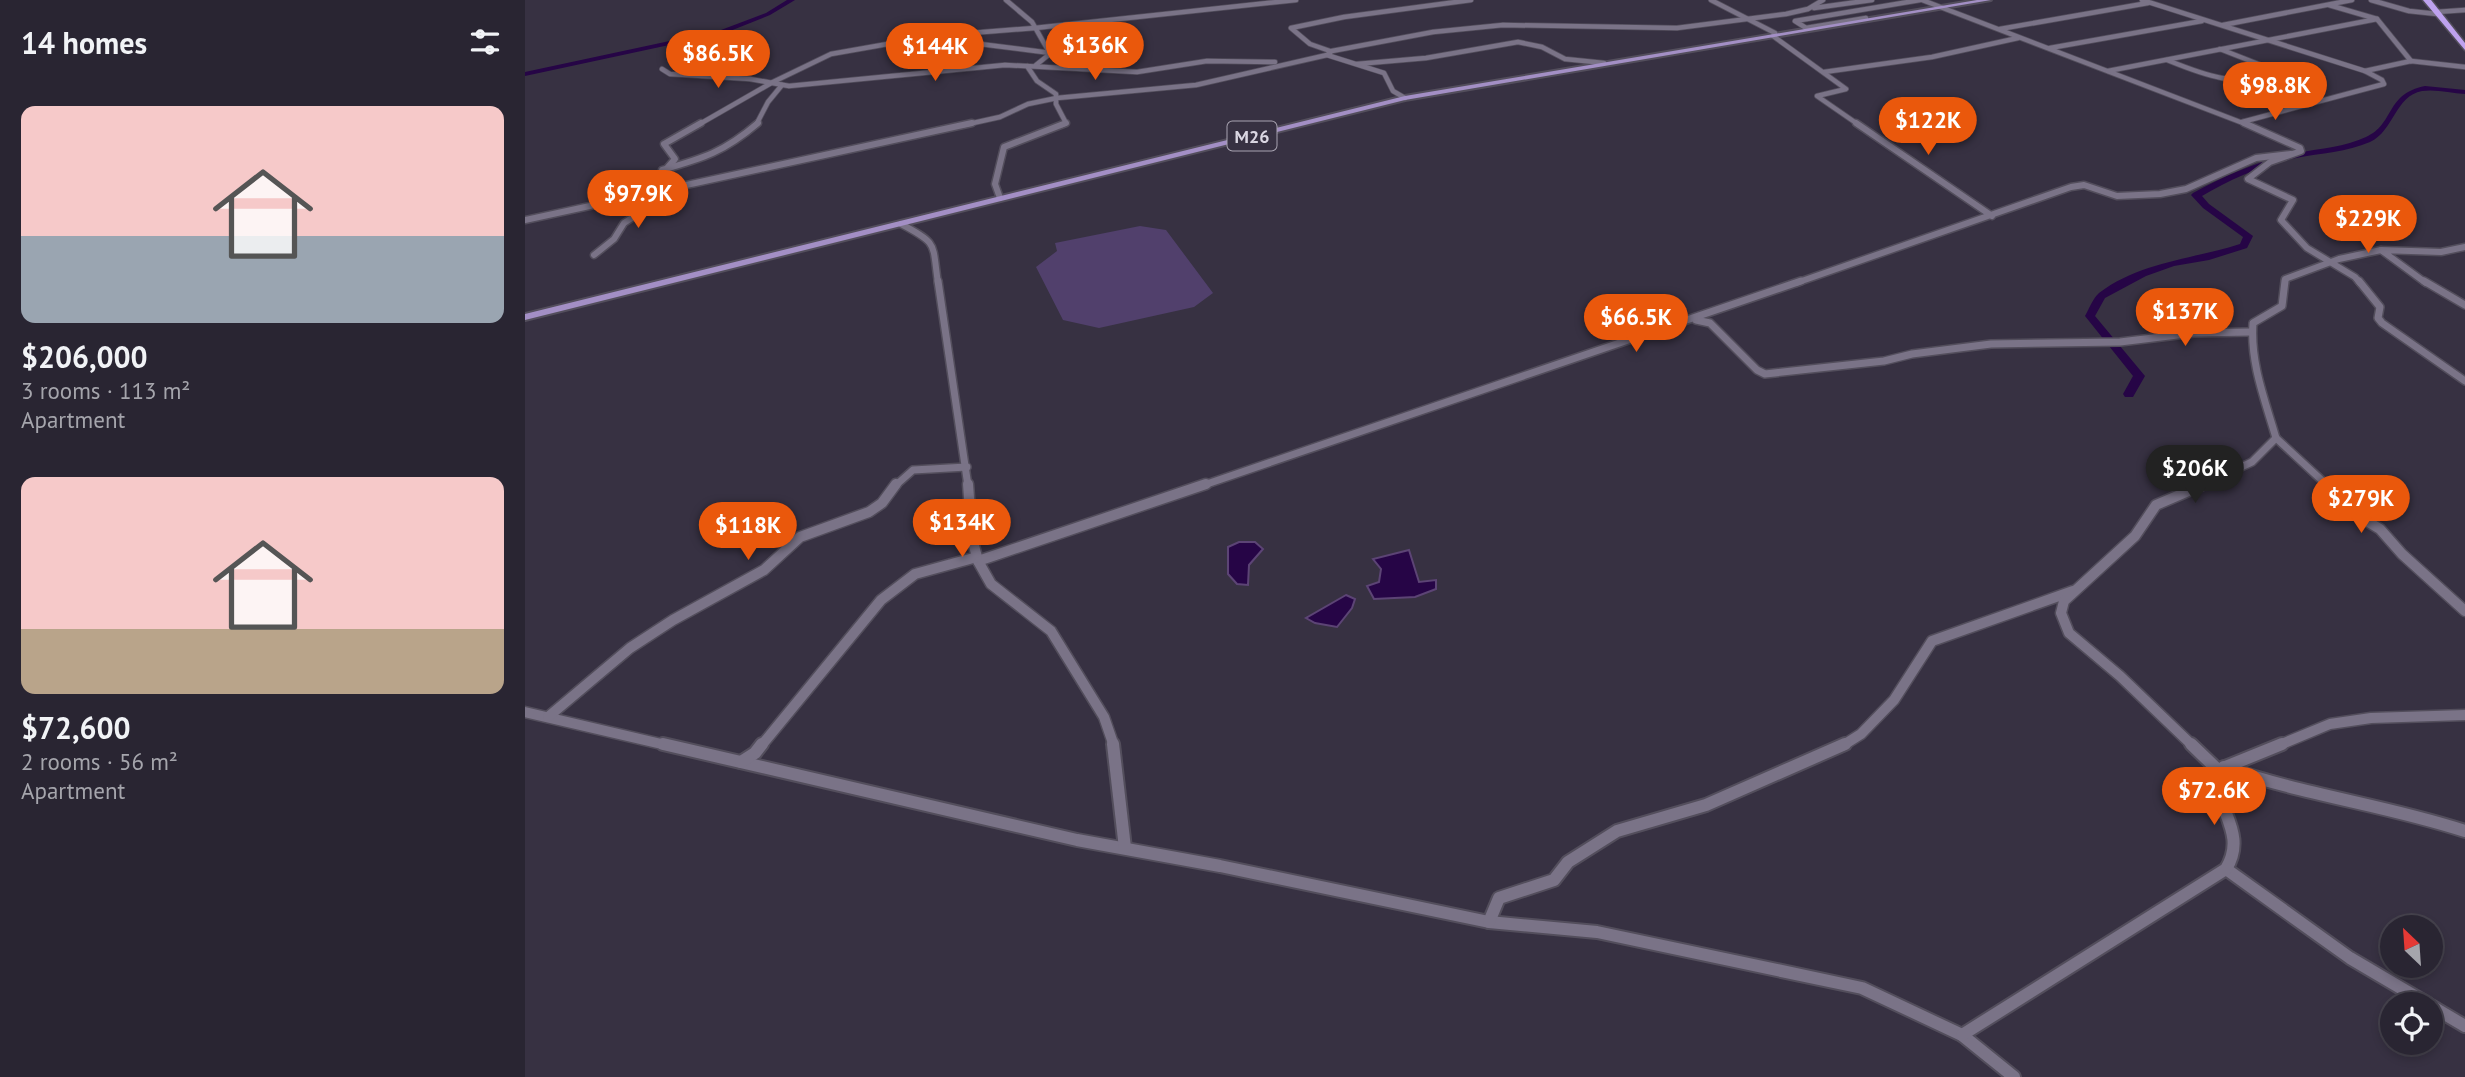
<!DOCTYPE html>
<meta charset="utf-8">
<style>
body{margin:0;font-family:"PT Sans",sans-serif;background:#35313e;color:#f1f3f6;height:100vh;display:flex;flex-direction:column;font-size:26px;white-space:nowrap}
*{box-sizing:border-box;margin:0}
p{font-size:23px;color:#a5a5ac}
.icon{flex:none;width:38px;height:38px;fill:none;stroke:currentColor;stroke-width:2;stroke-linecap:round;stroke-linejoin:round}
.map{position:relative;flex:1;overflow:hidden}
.side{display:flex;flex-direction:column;background:#292532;width:525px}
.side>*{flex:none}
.needle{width:46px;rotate:335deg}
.buttons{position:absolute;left:1855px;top:915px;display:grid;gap:14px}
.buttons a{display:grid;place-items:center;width:63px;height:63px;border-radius:50%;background:#292532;box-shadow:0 4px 10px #0003,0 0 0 2px #45424d;font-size:35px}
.price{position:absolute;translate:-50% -60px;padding:0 16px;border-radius:24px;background:#ea580c;color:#fff;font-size:23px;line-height:46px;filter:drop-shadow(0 2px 4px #0008)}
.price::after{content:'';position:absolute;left:50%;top:42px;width:21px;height:16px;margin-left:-10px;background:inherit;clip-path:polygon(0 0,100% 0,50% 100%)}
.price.current{background:#222;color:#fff}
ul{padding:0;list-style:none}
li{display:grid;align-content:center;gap:14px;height:371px;padding:0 21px}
li span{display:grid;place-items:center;height:217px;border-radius:14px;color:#555}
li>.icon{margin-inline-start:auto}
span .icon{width:126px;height:126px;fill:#fffc;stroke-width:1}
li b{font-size:30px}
h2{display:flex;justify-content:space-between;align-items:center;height:84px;padding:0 21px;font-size:30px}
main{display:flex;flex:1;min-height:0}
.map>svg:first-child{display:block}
.green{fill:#51406c}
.water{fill:#260546;stroke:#5c4475;stroke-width:2}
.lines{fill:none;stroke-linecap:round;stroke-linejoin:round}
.river{fill:#260546;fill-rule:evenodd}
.street-far4-casing{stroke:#534e5c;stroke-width:6}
.street-far3-casing{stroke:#534e5c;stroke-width:9}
.street-far2-casing{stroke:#534e5c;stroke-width:10}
.street-far1-casing{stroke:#534e5c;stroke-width:13}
.street-casing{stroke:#534e5c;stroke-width:16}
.primary-casing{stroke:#534e5c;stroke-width:4}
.highway-casing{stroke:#534e5c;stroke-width:3}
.street-far4{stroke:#7a7387;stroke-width:4.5}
.street-far3{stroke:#7a7387;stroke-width:6}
.street-far2{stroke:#7a7387;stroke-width:7}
.street-far1{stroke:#7a7387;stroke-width:10}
.street{stroke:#7a7387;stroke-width:12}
.primary{fill:#a38fc5;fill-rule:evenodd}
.highway{fill:#bea2ef;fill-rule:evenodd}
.labels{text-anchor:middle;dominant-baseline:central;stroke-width:7;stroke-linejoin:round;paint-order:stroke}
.shield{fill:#373142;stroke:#a9a4b2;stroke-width:2}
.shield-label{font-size:18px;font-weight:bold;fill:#dad6e2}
</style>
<main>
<section class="side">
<h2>14 homes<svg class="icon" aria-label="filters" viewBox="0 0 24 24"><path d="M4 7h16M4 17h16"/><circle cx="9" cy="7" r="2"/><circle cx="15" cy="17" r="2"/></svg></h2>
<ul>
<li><span style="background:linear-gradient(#f6c9c9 60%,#9aa5b1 0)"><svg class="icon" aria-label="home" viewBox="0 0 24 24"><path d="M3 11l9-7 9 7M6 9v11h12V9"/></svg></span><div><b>$206,000</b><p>3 rooms · 113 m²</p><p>Apartment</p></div></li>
<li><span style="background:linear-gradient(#f6c9c9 70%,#b9a48a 0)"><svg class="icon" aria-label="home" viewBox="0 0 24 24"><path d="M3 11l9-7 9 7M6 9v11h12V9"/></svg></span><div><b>$72,600</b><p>2 rooms · 56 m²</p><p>Apartment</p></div></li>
</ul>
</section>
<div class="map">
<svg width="1940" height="1077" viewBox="0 0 1940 1077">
<rect width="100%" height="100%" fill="#373142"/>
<!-- green -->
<path class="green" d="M 615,226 L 641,230 L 688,293 L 669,307 L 574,328 L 538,320 L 511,267 L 532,251 L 530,243 Z"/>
<!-- water -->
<g class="water">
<path d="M 714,542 L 730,542 L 738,549 L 724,565 L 723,585 L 712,584 L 703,574 L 703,547 Z"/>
<path d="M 884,550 L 894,582 L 911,580 L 911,589 L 890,597 L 849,599 L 842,586 L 854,582 L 856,569 L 848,559 Z"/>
<path d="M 821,595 L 830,599 L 827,608 L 812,627 L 790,623 L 781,618 Z"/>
</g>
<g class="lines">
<!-- river -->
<g class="river">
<path d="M 262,0 L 270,0 L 245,15 L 200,33 L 0,76 L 0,72 L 196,30 L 241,13 Z"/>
<path d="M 1900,86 L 1940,90 L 1940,94 C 1926,93 1911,89 1897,91 C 1870,96 1869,131 1845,142 C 1822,152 1796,153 1771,158 C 1738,165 1706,179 1677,196 L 1684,204 L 1728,236 L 1722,248 L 1684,260 L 1649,266 L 1621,276 L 1580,298 L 1570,316 L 1620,376 L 1608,397 L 1600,397 L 1598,394 L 1608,376 L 1560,316 C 1564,309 1568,298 1574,293 C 1615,262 1668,259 1715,244 L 1718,237 L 1678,208 L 1666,195 L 1668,193 C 1701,175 1736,160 1773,153 C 1796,148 1820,147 1841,137 C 1870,124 1860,94 1900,86 Z"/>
</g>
<!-- street-far4 casing -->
<g class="street-far4-casing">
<g id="street-far4">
<path d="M 481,0 L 507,22 L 524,52"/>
<path d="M 1186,0 L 1250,33 L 1248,36 L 1321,89 L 1292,96 L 1334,125"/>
<path d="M 1397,0 L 1723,125"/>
<path d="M 1617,0 L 1840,71"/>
<path d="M 1846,0 L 1884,11 L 1912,14"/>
<path d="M 1289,8 L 1347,0"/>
<path d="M 1911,12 L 1940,10"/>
<path d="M 1341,18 L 1281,28 L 1270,21 L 1395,0"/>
<path d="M 1852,19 L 1886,61"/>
<path d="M 1698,25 L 1827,0"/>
<path d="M 1475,29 L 1623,3"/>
<path d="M 415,39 L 526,53 L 511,65"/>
<path d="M 1525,48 L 1677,21"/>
<path d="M 805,51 L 785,44 L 766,28 L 819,17 L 946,0"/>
<path d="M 802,55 L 859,73 L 868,91 L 880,98"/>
<path d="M 1642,60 C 1679,75 1713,89 1751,71 L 1695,49"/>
<path d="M 832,64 L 901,58 L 993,42 L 1017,47 L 1040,59 L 1079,63"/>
<path d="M 502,66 L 512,81 L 531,94 L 531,104 L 541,123 L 537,125"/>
<path d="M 137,69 L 145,74 L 225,79 L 264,86 L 480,65 L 612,72 L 682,61 L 750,62"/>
<path d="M 1583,71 L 1852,19 L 1804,5"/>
<path d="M 1299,72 L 1407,57 L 1493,38"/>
<path d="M 1717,122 L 1859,84 L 1857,80 L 1840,71 L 1886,61 L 1940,67"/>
<path d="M 173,125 L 248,82 L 306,54 L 408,36 L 510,28 L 771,0"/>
<path d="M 231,125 L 243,102 L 257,85"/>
<path d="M 439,125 L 475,117 L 503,104 L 532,98 L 671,85 L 802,55 L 807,51 L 908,32 L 978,25 L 1152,28 L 1261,14 L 1283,9 L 1298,0"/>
</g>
</g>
<!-- street-far3 casing -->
<g class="street-far3-casing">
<g id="street-far3">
<path d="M 1331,123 L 1467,216"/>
<path d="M 1719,123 L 1775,148 L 1776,151 L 1745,162 L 1723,179 L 1768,200 L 1756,220 L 1782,248 L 1830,277 L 1835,283"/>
<path d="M 143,167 L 150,159 L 139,144 L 176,123"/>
<path d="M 475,198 L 470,184 L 479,147 L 541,123"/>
<path d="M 0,220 L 447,123"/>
<path d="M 376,224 C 414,244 407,243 413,283"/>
<path d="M 69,255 L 89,239 L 99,223 L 129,204 L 135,192 L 137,170 C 179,158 199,152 233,123"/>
<path d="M 1271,283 L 1546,187 L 1559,185 L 1592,196 L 1635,194 L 1661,189 L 1731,158 L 1766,154"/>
<path d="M 1760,283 L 1760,279 L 1814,259 L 1856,250"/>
<path d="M 1901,283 L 1856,250 L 1916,252 L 1940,247"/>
</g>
</g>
<!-- street-far2 casing -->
<g class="street-far2-casing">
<g id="street-far2">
<path d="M 413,281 L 443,486"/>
<path d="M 1834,281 L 1855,307 L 1853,318 L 1857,323 L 1940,381"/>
<path d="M 1899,281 L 1940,305"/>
<path d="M 1171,320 L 1185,323 L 1232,370 L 1240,374 L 1359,361 L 1387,354 L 1466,344 L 1595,342 L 1669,333 L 1726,332"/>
<path d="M 1751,438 L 1803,486"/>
<path d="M 370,486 L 388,470 L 442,467"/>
<path d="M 676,486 L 1276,281"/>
<path d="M 1675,486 L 1727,462 L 1751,438 C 1740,400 1725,363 1728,323 L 1757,306 L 1760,281"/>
</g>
</g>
<!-- street-far1 casing -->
<g class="street-far1-casing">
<g id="street-far1">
<path d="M 443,484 L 447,538 L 453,561 L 466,584 L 526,631 L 579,717 L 589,746"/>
<path d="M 1801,484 L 1840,520 L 1855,529 L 1877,554 L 1940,611"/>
<path d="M 453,561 L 681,484"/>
<path d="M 0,712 L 145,746"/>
<path d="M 23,717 L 105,648 L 148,620 L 239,570 L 275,537 L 344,512 L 357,503 L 371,484"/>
<path d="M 236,746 L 356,600 L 390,574 L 452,557"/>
<path d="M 1317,746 L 1336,734 L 1369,700 L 1407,641 L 1548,591"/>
<path d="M 1668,746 L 1595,676 L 1544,633 L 1536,613 L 1539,601 L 1610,536 L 1631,505 L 1680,484"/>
<path d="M 1752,746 L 1805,724 L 1846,718 L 1940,715"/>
</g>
</g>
<!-- street casing -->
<g class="street-casing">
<g id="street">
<path d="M 138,744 L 552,840 L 695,866 L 964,922 L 1072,932 L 1337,988 L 1437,1035 L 1489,1077"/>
<path d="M 588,744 L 600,848"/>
<path d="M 1666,744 L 1693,770"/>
<path d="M 216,762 L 230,753 L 237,744"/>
<path d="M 1699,767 C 1778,795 1861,805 1940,831"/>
<path d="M 1701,869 L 1825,958 L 1903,1004"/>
<path d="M 964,922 L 974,898 L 1029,880 L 1043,862 L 1092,831 L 1181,805 L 1320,744"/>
<path d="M 1906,1006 L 1940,1026"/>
<path d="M 1437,1035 L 1701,869 C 1724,831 1687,808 1693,770 L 1757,744"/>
</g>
</g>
<!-- primary casing -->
<g class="primary-casing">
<path id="primary" d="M 1452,0 L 1466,0 L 880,100 L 0,320 L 0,314 L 880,96 Z"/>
</g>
<!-- highway casing -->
<g class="highway-casing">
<path id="highway" d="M 1898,0 L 1906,0 L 1940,43 L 1940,50 Z"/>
</g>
<!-- street-far4 -->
<use href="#street-far4" class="street-far4"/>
<!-- street-far3 -->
<use href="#street-far3" class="street-far3"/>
<!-- street-far2 -->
<use href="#street-far2" class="street-far2"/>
<!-- street-far1 -->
<use href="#street-far1" class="street-far1"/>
<!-- street -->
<use href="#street" class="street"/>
<!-- primary -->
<use href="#primary" class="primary"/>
<!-- highway -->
<use href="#highway" class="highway"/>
</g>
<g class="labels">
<!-- shield labels -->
<rect class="shield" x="702.5" y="121.5" width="49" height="29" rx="5"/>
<g class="shield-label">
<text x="727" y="136">M26</text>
</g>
</g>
</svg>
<div class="buttons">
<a><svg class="needle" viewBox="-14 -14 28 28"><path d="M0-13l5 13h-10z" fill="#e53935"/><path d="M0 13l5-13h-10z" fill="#a5a5ac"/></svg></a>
<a><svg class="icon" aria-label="locate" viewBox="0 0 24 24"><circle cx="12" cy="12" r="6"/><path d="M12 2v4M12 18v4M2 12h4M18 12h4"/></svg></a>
</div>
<b class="price" style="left:570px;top:82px">$136K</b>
<b class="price" style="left:410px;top:83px">$144K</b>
<b class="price" style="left:193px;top:90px">$86.5K</b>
<b class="price" style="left:1750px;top:122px">$98.8K</b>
<b class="price" style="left:1403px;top:157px">$122K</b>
<b class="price" style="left:113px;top:230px">$97.9K</b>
<b class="price" style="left:1843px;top:255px">$229K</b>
<b class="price" style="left:1660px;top:348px">$137K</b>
<b class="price" style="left:1111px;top:354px">$66.5K</b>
<b class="price current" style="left:1670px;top:505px">$206K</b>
<b class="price" style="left:1836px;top:535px">$279K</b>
<b class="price" style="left:437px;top:559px">$134K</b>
<b class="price" style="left:223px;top:562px">$118K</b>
<b class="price" style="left:1689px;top:827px">$72.6K</b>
</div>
</main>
